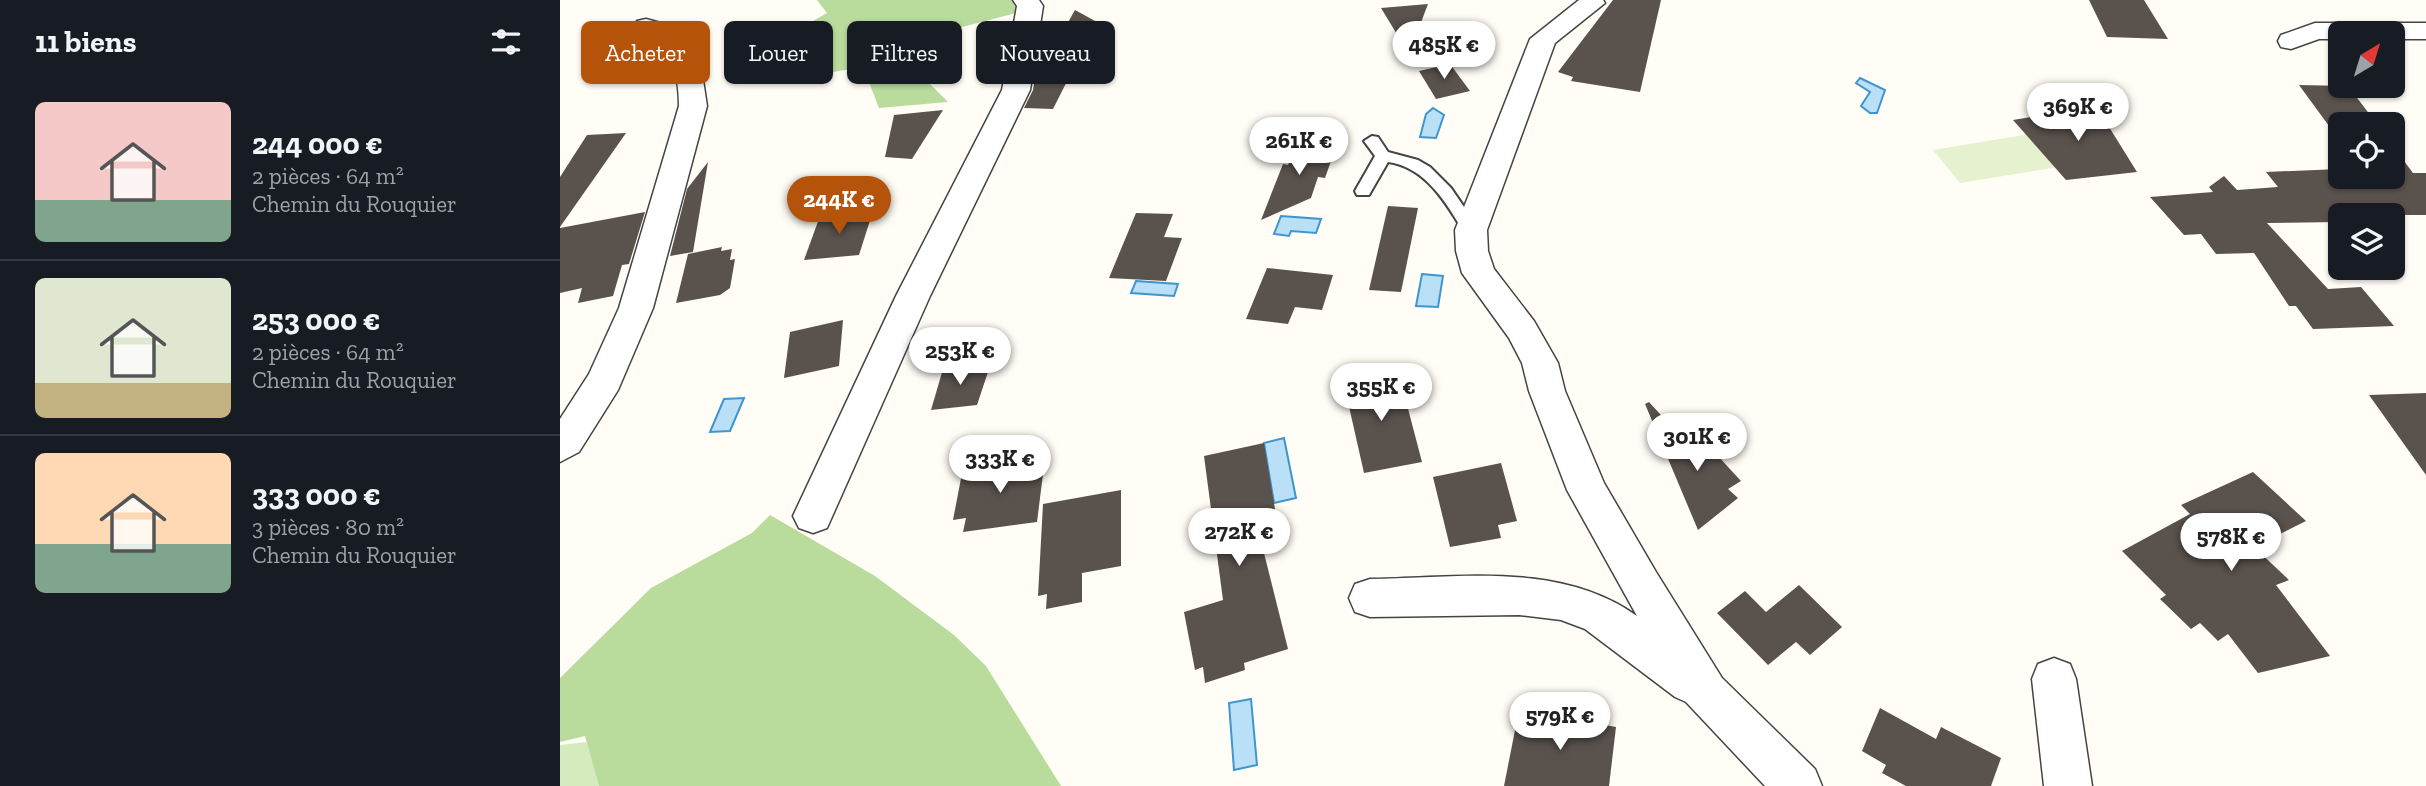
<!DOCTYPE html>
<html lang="fr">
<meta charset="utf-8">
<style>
body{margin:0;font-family:"Zilla Slab",serif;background:#20242c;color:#f1f3f6;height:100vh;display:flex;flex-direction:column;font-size:26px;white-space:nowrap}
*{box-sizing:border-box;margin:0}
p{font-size:23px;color:#9ea1a6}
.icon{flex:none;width:38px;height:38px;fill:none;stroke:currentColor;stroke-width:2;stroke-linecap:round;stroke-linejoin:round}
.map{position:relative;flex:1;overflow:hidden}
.drawer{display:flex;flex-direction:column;background:#171b24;width:560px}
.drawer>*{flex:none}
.guide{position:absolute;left:21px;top:21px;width:665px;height:63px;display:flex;gap:14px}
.needle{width:46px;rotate:38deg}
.controls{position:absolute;left:1768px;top:21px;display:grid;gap:14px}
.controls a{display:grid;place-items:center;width:77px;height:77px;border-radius:10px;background:#171b24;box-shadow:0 2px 5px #0004;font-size:35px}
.price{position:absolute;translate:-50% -60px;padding:0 16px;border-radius:24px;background:#fff;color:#222;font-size:23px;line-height:46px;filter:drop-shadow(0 2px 4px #0008)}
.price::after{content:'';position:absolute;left:50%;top:42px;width:21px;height:16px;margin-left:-10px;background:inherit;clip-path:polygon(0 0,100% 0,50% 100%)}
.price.on{background:#b45309;color:#fff}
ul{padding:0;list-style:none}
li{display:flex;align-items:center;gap:21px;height:175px;padding:0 35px}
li+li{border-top:2px solid #363941}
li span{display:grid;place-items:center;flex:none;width:196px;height:140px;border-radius:10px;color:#555}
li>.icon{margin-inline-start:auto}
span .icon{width:84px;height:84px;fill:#fffc;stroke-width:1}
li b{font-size:30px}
h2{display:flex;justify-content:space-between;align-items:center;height:84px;padding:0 35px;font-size:30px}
.chip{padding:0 24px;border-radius:10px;background:#171b24;box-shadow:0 2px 5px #0004;font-size:24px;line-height:63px}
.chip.on{background:#b45309;color:#fff}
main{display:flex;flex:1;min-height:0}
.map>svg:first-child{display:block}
.green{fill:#d5ebbd}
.forest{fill:#b9dc9c}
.pitch{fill:#e6f2cf}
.water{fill:#b9e0f7;stroke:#3f96cf;stroke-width:2}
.building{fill:#5a524d}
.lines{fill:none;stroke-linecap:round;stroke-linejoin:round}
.service-casing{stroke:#444;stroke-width:4}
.minor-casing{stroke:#444;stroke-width:3}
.service{fill:#fff;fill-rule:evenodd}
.minor{fill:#fff;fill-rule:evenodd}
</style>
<main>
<section class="drawer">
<h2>11 biens<svg class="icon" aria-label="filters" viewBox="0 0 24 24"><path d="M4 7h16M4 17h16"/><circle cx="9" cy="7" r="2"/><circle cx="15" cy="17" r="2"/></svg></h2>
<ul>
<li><span style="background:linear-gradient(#f6c9c9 70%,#7fa58c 0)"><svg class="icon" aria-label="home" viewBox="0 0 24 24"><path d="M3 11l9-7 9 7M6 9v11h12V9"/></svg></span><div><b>244 000 €</b><p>2 pièces · 64 m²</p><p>Chemin du Rouquier</p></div></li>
<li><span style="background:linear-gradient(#dfe7d0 75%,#c2b280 0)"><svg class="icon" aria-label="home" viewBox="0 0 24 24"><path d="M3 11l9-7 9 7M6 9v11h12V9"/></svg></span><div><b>253 000 €</b><p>2 pièces · 64 m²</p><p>Chemin du Rouquier</p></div></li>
<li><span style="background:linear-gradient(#ffd9b3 65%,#7fa58c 0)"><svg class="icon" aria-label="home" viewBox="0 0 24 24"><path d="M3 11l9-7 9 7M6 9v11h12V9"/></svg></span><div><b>333 000 €</b><p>3 pièces · 80 m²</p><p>Chemin du Rouquier</p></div></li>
</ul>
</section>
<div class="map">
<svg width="1866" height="786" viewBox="0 0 1866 786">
<rect width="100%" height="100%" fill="#fffdf5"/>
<!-- green -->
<path class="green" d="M 27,742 L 39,786 L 0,786 L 0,745 Z"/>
<!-- forest -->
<g class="forest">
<path d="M 257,0 L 457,0 L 464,11 L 379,33 L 368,82 L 388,102 L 319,108 L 303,67 L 273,72 L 239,29 L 267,13 Z"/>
<path d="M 210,515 L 315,576 L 394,635 L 426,666 L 501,786 L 39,786 L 25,736 L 0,742 L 0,678 L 91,588 L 192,533 Z"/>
</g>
<!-- pitch -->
<path class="pitch" d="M 1476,133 L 1505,166 L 1400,183 L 1373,150 Z"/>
<!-- water -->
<g class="water">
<path d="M 1300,78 L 1325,90 L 1317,113 L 1310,113 L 1301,106 L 1310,92 L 1296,83 Z"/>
<path d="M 873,108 L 884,115 L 876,138 L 860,137 L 866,114 Z"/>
<path d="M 721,216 L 761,219 L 756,233 L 731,231 L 729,236 L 714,234 Z"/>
<path d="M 862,274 L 883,276 L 878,307 L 856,306 Z"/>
<path d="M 576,281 L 618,284 L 614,296 L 571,293 Z"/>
<path d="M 184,398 L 170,431 L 150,432 L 164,399 Z"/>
<path d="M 724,438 L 736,498 L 714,503 L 704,443 Z"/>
<path d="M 691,699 L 697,765 L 674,770 L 669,703 Z"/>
</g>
<!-- building -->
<g class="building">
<path d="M 1053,0 L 1101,0 L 1080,92 L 1011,81 L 1013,77 L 998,72 Z"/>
<path d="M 1529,0 L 1584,0 L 1608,39 L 1547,37 Z"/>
<path d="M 868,4 L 849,54 L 821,8 Z"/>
<path d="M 515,10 L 537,22 L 493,109 L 464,108 L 473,90 L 477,64 L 480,58 L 488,58 Z"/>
<path d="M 890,64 L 910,91 L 876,99 L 859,71 Z"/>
<path d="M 1739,85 L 1788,86 L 1817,124 L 1780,124 L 1780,141 Z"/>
<path d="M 1536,106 L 1577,172 L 1506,180 L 1453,120 Z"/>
<path d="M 383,110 L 352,159 L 325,157 L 334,115 Z"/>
<path d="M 66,133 L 0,227 L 0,177 L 27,135 Z"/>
<path d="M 737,144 L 776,147 L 765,178 L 758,177 L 751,198 L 701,220 L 723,164 L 728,165 Z"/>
<path d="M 1832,145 L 1853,173 L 1866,173 L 1866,215 L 1780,215 L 1780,222 L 1707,223 L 1768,289 L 1801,287 L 1834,326 L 1753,329 L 1736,306 L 1729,306 L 1694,253 L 1656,254 L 1641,234 L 1624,235 L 1590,197 L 1653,192 L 1649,187 L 1664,176 L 1677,190 L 1718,187 L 1706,172 L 1780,169 L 1780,177 L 1832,177 Z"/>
<path d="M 148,162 L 133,252 L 110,256 L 127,189 Z"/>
<path d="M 828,206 L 858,208 L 841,292 L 809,290 Z"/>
<path d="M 313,211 L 299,255 L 244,260 L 260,216 Z"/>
<path d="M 85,212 L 69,264 L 62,265 L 53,296 L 18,303 L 22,288 L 0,293 L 0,228 Z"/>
<path d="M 576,213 L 613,214 L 604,237 L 622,238 L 606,281 L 549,278 Z"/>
<path d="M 162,247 L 161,251 L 172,249 L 170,260 L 175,259 L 170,288 L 160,295 L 116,303 L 128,254 Z"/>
<path d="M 707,268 L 773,275 L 762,310 L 735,307 L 728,324 L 686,319 Z"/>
<path d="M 283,320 L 279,366 L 224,378 L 230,332 Z"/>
<path d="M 430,366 L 417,405 L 371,410 L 383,369 Z"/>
<path d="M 829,370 L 837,403 L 846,401 L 862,462 L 804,473 L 783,380 Z"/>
<path d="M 1866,393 L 1866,475 L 1809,395 Z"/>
<path d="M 1089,402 L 1132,449 L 1145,442 L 1181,481 L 1168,489 L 1178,498 L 1138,530 L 1085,404 Z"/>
<path d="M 704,443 L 719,533 L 700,537 L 728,649 L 684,663 L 685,670 L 645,683 L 643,667 L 635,670 L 624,612 L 663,600 L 644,456 Z"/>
<path d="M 485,458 L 477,522 L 403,532 L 406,518 L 393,520 L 403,468 Z"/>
<path d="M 941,463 L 957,521 L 938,525 L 941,538 L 890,547 L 873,477 Z"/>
<path d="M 1693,472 L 1746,521 L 1694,547 L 1729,580 L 1716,585 L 1770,656 L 1698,673 L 1668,634 L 1658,641 L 1640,623 L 1631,629 L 1600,599 L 1606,595 L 1562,551 L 1630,514 L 1621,505 Z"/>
<path d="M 561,490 L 561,566 L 522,573 L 522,602 L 486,609 L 487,594 L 478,596 L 483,504 Z"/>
<path d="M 1239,585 L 1282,627 L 1250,655 L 1236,642 L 1208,665 L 1157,613 L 1185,591 L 1206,612 Z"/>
<path d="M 1320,708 L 1376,739 L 1381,727 L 1441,758 L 1431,786 L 1346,786 L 1322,773 L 1326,765 L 1302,751 Z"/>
<path d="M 959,710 L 1056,727 L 1049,786 L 944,786 Z"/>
</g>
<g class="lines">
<!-- service casing -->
<g class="service-casing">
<path id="service" d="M 812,136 L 818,137 L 828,152 L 858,160 L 870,167 L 891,188 L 917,226 L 919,230 L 917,234 L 905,234 C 887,204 866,167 828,162 L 809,195 L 797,195 L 795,191 L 815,156 L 804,141 Z"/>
</g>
<!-- minor casing -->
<g class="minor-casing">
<g id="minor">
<path d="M 453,0 L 479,0 L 483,6 L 470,90 L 370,296 L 267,528 L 253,533 L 239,528 L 233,516 L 336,296 L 442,90 L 457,6 Z"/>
<path d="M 1019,0 L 1043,0 L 1045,3 L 995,43 L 927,230 L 928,251 L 934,269 L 974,321 L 998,363 L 1005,391 L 1044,483 L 1096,572 L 1162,678 L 1255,769 L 1262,786 L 1205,786 L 1126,702 L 1115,697 L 1025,629 L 1001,620 L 959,615 L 810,617 L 795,612 L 789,598 L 795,584 L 810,579 C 899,578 1000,561 1077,616 L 1007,490 L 969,391 L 962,363 L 949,338 L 902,273 L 896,251 L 895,230 L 970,39 Z"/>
<path d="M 86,19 L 112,26 L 123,34 L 141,67 L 147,106 L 93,308 L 58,390 L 19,452 L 0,462 L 0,419 L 29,374 L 59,308 L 119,106 C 119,86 115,52 97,39 C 88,33 79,36 73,27 L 77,21 Z"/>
<path d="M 1755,23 L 1866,23 L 1866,39 L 1832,39 L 1832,33 L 1780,33 L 1780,39 L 1759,39 L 1731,49 L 1721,47 L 1718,41 L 1721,35 Z"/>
<path d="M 1494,658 L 1510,664 L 1516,679 L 1532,786 L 1484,786 L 1472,679 L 1478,664 Z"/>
</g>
</g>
<!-- service -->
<use href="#service" class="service"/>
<!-- minor -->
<use href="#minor" class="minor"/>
</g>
</svg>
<div class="controls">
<a><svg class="needle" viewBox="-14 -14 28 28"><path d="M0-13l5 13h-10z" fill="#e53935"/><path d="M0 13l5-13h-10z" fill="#9ea1a6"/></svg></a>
<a><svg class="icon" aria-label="locate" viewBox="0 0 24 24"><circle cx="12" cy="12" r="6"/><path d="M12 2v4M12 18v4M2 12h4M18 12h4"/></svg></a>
<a><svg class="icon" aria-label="layers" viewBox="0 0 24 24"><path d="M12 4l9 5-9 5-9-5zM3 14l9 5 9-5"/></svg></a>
</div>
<b class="price" style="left:884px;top:81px">485K €</b>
<b class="price" style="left:1518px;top:143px">369K €</b>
<b class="price" style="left:739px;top:177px">261K €</b>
<b class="price on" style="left:279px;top:236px">244K €</b>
<b class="price" style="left:400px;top:387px">253K €</b>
<b class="price" style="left:821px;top:423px">355K €</b>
<b class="price" style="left:1137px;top:473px">301K €</b>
<b class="price" style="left:440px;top:495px">333K €</b>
<b class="price" style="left:679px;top:568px">272K €</b>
<b class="price" style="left:1671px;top:573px">578K €</b>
<b class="price" style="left:1000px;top:752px">579K €</b>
<div class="guide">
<a class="chip on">Acheter</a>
<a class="chip">Louer</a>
<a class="chip">Filtres</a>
<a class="chip">Nouveau</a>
</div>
</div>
</main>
